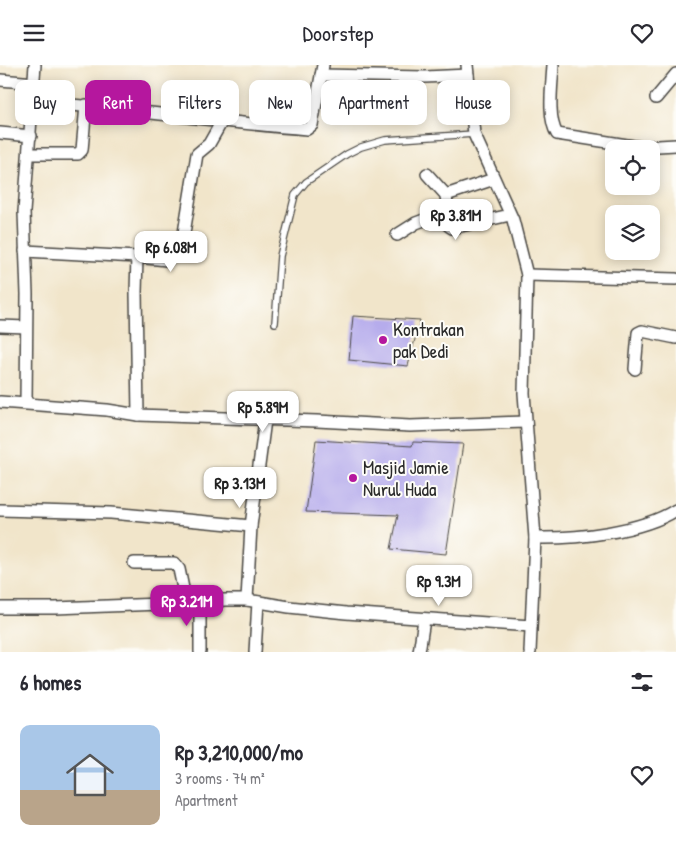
<!DOCTYPE html>
<meta charset="utf-8">
<style>
body{margin:0;font-family:"Patrick Hand",sans-serif;background:#f7f7f7;color:#2b2b33;height:100vh;display:flex;flex-direction:column;font-size:19px;white-space:nowrap}
*{box-sizing:border-box;margin:0}
p{font-size:16px;color:#7c7c81}
.icon{flex:none;width:28px;height:28px;fill:none;stroke:currentColor;stroke-width:2;stroke-linecap:round;stroke-linejoin:round}
.map{position:relative;height:587px;overflow:hidden}
.sheet{display:flex;flex-direction:column;background:#fff;flex:1}
.sheet>*{flex:none}
.top-card{position:absolute;left:15px;top:15px;width:646px;height:45px;display:flex;gap:10px}
.buttons{position:absolute;left:605px;top:75px;display:grid;gap:10px}
.buttons a{display:grid;place-items:center;width:55px;height:55px;border-radius:10px;background:#fff;box-shadow:0 2px 12px #0003;font-size:25px}
.price{position:absolute;translate:-50% -42px;padding:0 11px;border-radius:10px;background:#fff;color:#222;font-size:16px;line-height:32px;filter:drop-shadow(0 1px 2px #0008)}
.price::after{content:'';position:absolute;left:50%;top:30px;width:15px;height:11px;margin-left:-8px;background:inherit;clip-path:polygon(0 0,100% 0,50% 100%)}
.price.selected{background:#b5179e;color:#fff}
ul{padding:0;list-style:none}
li{display:flex;align-items:center;gap:15px;height:125px;padding:0 20px}
li span{display:grid;place-items:center;flex:none;width:140px;height:100px;border-radius:10px;color:#555}
li>.icon{margin-inline-start:auto}
span .icon{width:60px;height:60px;fill:#fffc;stroke-width:1}
li b{font-size:21px}
h2{display:flex;justify-content:space-between;align-items:center;height:60px;padding:0 20px;font-size:21px}
.pill{padding:0 18px;border-radius:10px;background:#fff;box-shadow:0 2px 12px #0003;font-size:18px;line-height:45px}
.pill.selected{background:#b5179e;color:#fff}
header{display:flex;justify-content:space-between;align-items:center;height:65px;padding:0 20px;background:#fff;font-size:22px;font-weight:600}
.map>svg:first-child{display:block}
.building{fill:#b6acec}
.lines{fill:none;stroke-linecap:round;stroke-linejoin:round}
.service-casing{stroke:#494743;stroke-width:8}
.minor-casing{stroke:#494743;stroke-width:14}
.service{stroke:#fff;stroke-width:5.5}
.minor{stroke:#fff;stroke-width:11}
.poi-dot{fill:#b5179e;stroke:#fdfcf7;stroke-width:2}
.labels{text-anchor:middle;dominant-baseline:central;stroke-width:4;stroke-linejoin:round;paint-order:stroke}
.poi-label{font-size:19px;fill:#2b2b2b;stroke:#fdfcf7;text-anchor:start}
</style>
<header><svg class="icon" aria-label="menu" viewBox="0 0 24 24"><path d="M4 6h16M4 12h16M4 18h16"/></svg>Doorstep<svg class="icon" aria-label="heart" viewBox="0 0 24 24"><path d="M12 20l-8-8c-3-5 5-10 8-4 3-6 11-1 8 4z"/></svg></header>
<div class="map">
<svg width="676" height="587" viewBox="0 0 676 587">
<rect width="100%" height="100%" fill="#fdfcf7"/>
<filter id="ink" filterUnits="userSpaceOnUse"><feTurbulence type="fractalNoise" baseFrequency=".02" numOctaves="2"/><feDisplacementMap in="SourceGraphic" scale="10" xChannelSelector="R" yChannelSelector="G"/><feConvolveMatrix kernelMatrix="1 2 1 2 8 2 1 2 1" color-interpolation-filters="sRGB"/></filter>
<filter id="wash" filterUnits="userSpaceOnUse"><feTurbulence type="fractalNoise" baseFrequency=".0096" numOctaves="4" result="noise"/><feDisplacementMap in="SourceGraphic" scale="20" xChannelSelector="R" yChannelSelector="G"/><feGaussianBlur stdDeviation="1.12" result="paint"/><feColorMatrix in="noise" values="0 0 0 0 0 0 0 0 0 0 0 0 0 0 0 0 0 1.4 0 .05"/><feComposite in="paint" operator="in"/></filter>
<g filter="url(#wash)">
<rect width="100%" height="100%" fill="#f1e5ca"/>
<g id="blocks">
<!-- building -->
<g class="building">
<path d="M 353,251 L 420,255 L 408,301 L 349,295 Z"/>
<path d="M 316,375 L 412,381 L 413,377 L 463,379 L 446,489 L 391,484 L 398,450 L 306,447 Z"/>
</g>
</g>
</g>
<g filter="url(#ink)">
<use href="#blocks" fill-opacity="0" stroke="#494743" stroke-width="1"/>
<g class="lines">
<!-- service casing -->
<g class="service-casing">
<path id="service" d="M 275,258 L 280,191 L 295,130 L 306,117 L 347,89 L 361,82 L 385,75 L 474,69"/>
</g>
<!-- minor casing -->
<g class="minor-casing">
<g id="minor">
<path d="M 467,0 L 474,69 L 513,155 L 527,210 L 524,328 L 535,473 L 530,587"/>
<path d="M 553,0 C 552,20 547,53 557,69 L 640,82 L 676,80"/>
<path d="M 321,10 L 425,12 L 468,10"/>
<path d="M 0,15 L 35,18"/>
<path d="M 656,33 L 676,9"/>
<path d="M 34,37 C 125,43 215,57 307,64 L 312,60 L 323,0"/>
<path d="M 0,68 L 31,71"/>
<path d="M 29,89 L 78,89 L 82,85 L 86,40"/>
<path d="M 427,109 L 446,130 L 494,114"/>
<path d="M 446,130 L 449,161 L 452,163 L 510,150"/>
<path d="M 397,170 L 416,158 L 448,146"/>
<path d="M 25,186 L 137,192"/>
<path d="M 527,210 L 676,214"/>
<path d="M 0,261 L 26,262"/>
<path d="M 635,304 L 638,268 L 642,266 L 676,273"/>
<path d="M 0,337 L 107,345 L 138,350 L 317,356 L 410,361 L 526,357"/>
<path d="M 26,338 L 27,229 L 24,147 L 35,0"/>
<path d="M 138,350 L 136,227 L 137,192 L 167,195 L 179,184 L 183,174 L 197,89 L 209,79 L 222,56"/>
<path d="M 0,445 L 111,448 L 251,461"/>
<path d="M 535,473 C 576,474 641,467 676,445"/>
<path d="M 134,498 L 174,498 L 179,504 L 186,538"/>
<path d="M 247,535 L 251,461 L 265,355"/>
<path d="M 200,537 L 200,587"/>
<path d="M 0,543 L 55,543 L 186,538 L 225,535 L 247,535 L 289,542 L 346,548 L 531,561"/>
<path d="M 255,587 L 258,537"/>
<path d="M 419,587 L 424,555"/>
</g>
</g>
<!-- service -->
<use href="#service" class="service"/>
<!-- minor -->
<use href="#minor" class="minor"/>
</g>
</g>
<!-- markers -->
<g class="poi-dot">
<circle cx="383" cy="275" r="5"/>
<circle cx="353" cy="413" r="5"/>
</g>
<g class="labels">
<!-- poi labels -->
<g class="poi-label">
<text x="393" y="264">Kontrakan<tspan x="393" dy="22">pak Dedi</tspan></text>
<text x="363" y="402">Masjid Jamie<tspan x="363" dy="22">Nurul Huda</tspan></text>
</g>
</g>
</svg>
<div class="buttons">
<a><svg class="icon" aria-label="locate" viewBox="0 0 24 24"><circle cx="12" cy="12" r="6"/><path d="M12 2v4M12 18v4M2 12h4M18 12h4"/></svg></a>
<a><svg class="icon" aria-label="layers" viewBox="0 0 24 24"><path d="M12 4l9 5-9 5-9-5zM3 14l9 5 9-5"/></svg></a>
</div>
<b class="price" style="left:456px;top:176px">Rp 3.81M</b>
<b class="price" style="left:171px;top:208px">Rp 6.08M</b>
<b class="price" style="left:263px;top:368px">Rp 5.89M</b>
<b class="price" style="left:240px;top:444px">Rp 3.13M</b>
<b class="price" style="left:439px;top:542px">Rp 9.3M</b>
<b class="price selected" style="left:187px;top:562px">Rp 3.21M</b>
<div class="top-card">
<a class="pill">Buy</a>
<a class="pill selected">Rent</a>
<a class="pill">Filters</a>
<a class="pill">New</a>
<a class="pill">Apartment</a>
<a class="pill">House</a>
</div>
</div>
<section class="sheet">
<h2>6 homes<svg class="icon" aria-label="filters" viewBox="0 0 24 24"><path d="M4 7h16M4 17h16"/><circle cx="9" cy="7" r="2"/><circle cx="15" cy="17" r="2"/></svg></h2>
<ul>
<li><span style="background:linear-gradient(#a9c7e8 65%,#b9a48a 0)"><svg class="icon" aria-label="home" viewBox="0 0 24 24"><path d="M3 11l9-7 9 7M6 9v11h12V9"/></svg></span><div><b>Rp 3,210,000/mo</b><p>3 rooms · 74 m²</p><p>Apartment</p></div><svg class="icon" aria-label="heart" viewBox="0 0 24 24"><path d="M12 20l-8-8c-3-5 5-10 8-4 3-6 11-1 8 4z"/></svg></li>
</ul>
</section>
